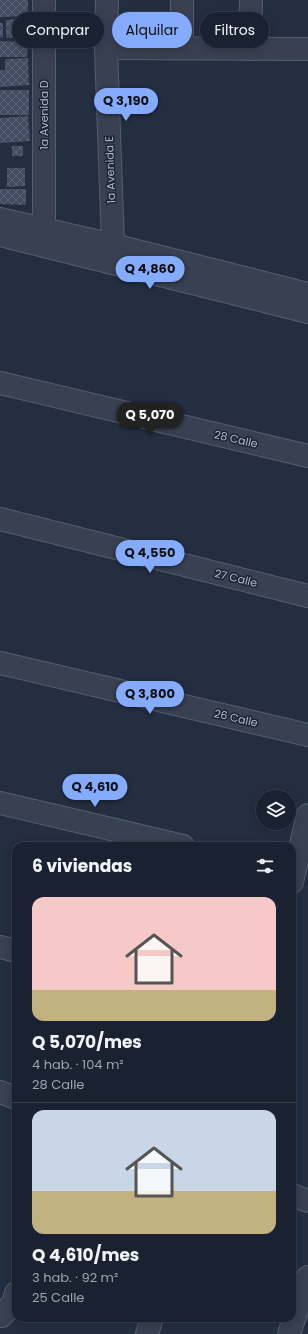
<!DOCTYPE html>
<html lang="es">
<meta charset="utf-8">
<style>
body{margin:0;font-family:Poppins,sans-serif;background:#272f3d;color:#f1f3f6;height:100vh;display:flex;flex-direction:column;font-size:15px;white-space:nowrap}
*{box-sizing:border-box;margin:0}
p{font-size:13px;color:#9fa4ab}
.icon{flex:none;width:22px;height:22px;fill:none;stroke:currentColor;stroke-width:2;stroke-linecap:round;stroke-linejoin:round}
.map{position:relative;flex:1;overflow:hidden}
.drawer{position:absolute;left:12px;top:842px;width:284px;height:480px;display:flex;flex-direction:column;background:#1a2231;border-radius:12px;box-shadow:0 2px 10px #0003,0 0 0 1px #383f4d}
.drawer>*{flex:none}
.banner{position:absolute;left:12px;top:12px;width:284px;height:36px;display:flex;gap:8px}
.controls{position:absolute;left:256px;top:790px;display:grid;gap:8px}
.controls a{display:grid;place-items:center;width:40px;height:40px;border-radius:50%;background:#1a2231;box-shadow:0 2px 10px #0003,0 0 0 1px #383f4d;font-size:20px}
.price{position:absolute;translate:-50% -34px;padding:0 9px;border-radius:14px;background:#85abff;color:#111;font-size:13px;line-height:26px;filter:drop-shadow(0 1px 2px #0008)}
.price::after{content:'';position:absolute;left:50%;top:24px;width:12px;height:9px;margin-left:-6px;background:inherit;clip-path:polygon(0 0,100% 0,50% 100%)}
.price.current{background:#222;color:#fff}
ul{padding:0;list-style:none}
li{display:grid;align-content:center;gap:8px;height:212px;padding:0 20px}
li+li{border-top:1px solid #383f4d}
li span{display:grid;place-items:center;height:124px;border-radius:12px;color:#555}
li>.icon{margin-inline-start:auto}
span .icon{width:72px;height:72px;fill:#fffc;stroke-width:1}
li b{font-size:17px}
h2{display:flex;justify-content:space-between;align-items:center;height:48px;padding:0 20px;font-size:17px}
.chip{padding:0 14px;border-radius:18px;background:#1a2231;box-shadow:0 2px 10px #0003,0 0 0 1px #383f4d;font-size:14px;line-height:36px}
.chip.current{background:#85abff;color:#111}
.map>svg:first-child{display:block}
.building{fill:url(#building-cross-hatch)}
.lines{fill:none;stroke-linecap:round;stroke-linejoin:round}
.minor-casing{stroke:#555e6e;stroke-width:24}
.minor{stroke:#384051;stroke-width:22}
.labels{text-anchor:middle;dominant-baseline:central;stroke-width:3;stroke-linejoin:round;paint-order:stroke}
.street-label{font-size:11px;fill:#b4bbcb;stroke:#1c2536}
</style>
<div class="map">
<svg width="308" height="1334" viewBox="0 0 308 1334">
<defs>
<pattern id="building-cross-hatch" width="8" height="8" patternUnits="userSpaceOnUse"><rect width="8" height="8" fill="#424d63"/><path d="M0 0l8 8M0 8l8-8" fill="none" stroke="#5b6578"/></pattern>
</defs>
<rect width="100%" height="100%" fill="#232e41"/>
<!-- building -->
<g class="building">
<path d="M 0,0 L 28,0 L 28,16 L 0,17 Z"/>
<path d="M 31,18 L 32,37 L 6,38 L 6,20 Z"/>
<path d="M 0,23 L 3,23 L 3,37 L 0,38 Z"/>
<path d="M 0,41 L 28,42 L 27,57 L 0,57 Z"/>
<path d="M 28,58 L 29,85 L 0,87 L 0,70 L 5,70 L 5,59 Z"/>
<rect x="0" y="90" width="29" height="25"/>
<path d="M 28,116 L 30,141 L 0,143 L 0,118 Z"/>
<rect x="12" y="146" width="11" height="10"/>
<path d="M 7,168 L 25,168 L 25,186 L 7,187 Z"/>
<path d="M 0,189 L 26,189 L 26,205 L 0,204 Z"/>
</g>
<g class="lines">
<!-- minor casing -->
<g class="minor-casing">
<g id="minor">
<path d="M 44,0 L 44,229"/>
<path d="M 107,0 L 106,48 L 113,245"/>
<path d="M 106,48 L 308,49"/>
<path d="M 182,48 L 182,0"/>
<path d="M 250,49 L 251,0"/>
<path d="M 0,219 L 113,245 L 308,294"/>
<path d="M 0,235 L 308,312"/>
<path d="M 0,383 L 308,456"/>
<path d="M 0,519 L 308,596"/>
<path d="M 0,663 L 308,735"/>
<path d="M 0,803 L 183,846"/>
<path d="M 292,882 L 308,815"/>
<path d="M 0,947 L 16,951"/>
<path d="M 0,1092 L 16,1098"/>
<path d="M 292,1195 L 308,1201"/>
<path d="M 0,1316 L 2,1316 L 13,1303 L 16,1293"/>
<path d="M 147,1334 L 152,1318"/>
<path d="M 289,1334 L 308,1277"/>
</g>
</g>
<!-- minor -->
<use href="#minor" class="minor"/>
</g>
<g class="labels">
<!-- street labels -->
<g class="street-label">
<text transform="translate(44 115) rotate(-90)">1a Avenida D</text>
<text transform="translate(110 170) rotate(-92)">1a Avenida E</text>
<text transform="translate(236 439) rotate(13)">28 Calle</text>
<text transform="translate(236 578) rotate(14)">27 Calle</text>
<text transform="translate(236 718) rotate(13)">26 Calle</text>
</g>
</g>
</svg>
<div class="controls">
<a><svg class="icon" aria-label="layers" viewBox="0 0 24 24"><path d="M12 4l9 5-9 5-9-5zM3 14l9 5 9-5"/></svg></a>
</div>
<b class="price" style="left:126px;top:122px">Q 3,190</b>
<b class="price" style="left:150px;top:290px">Q 4,860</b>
<b class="price current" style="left:150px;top:436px">Q 5,070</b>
<b class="price" style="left:150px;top:574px">Q 4,550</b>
<b class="price" style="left:150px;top:715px">Q 3,800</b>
<b class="price" style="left:95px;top:808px">Q 4,610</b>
<div class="banner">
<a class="chip">Comprar</a>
<a class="chip current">Alquilar</a>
<a class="chip">Filtros</a>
</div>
<section class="drawer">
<h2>6 viviendas<svg class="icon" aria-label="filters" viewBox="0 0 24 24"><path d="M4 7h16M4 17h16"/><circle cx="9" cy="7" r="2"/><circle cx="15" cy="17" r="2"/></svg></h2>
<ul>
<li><span style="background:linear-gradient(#f6c9c9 75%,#c2b280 0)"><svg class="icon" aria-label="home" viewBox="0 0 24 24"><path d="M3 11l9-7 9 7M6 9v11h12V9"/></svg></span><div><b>Q 5,070/mes</b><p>4 hab. · 104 m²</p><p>28 Calle</p></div></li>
<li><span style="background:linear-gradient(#c9d6e8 65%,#c2b280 0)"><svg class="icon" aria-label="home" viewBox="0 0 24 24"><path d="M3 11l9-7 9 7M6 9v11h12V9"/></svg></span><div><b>Q 4,610/mes</b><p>3 hab. · 92 m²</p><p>25 Calle</p></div></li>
</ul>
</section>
</div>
